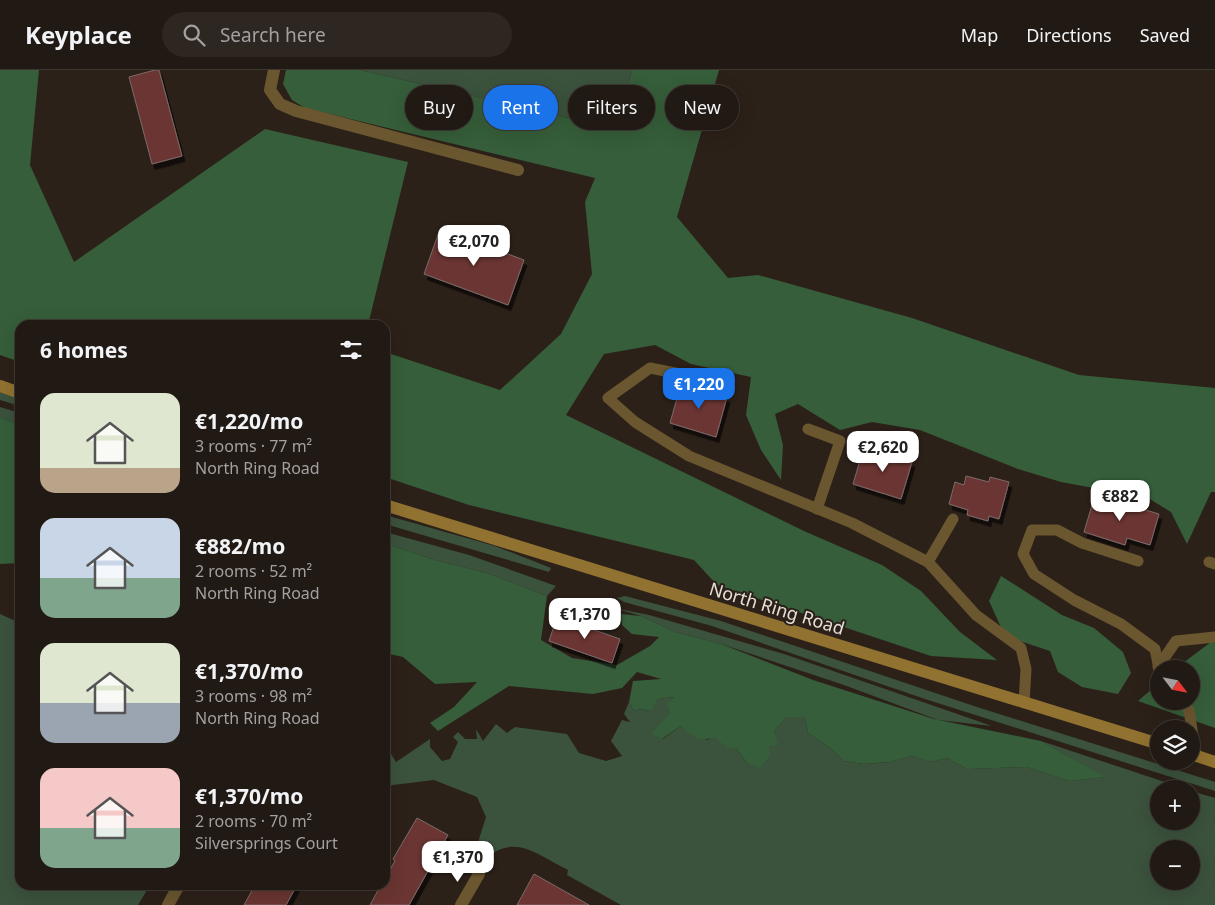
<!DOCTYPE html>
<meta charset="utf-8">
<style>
body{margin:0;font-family:"Noto Sans",sans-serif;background:#2d2621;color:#f1f3f6;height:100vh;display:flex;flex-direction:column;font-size:19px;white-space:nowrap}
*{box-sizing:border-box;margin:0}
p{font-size:16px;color:#a2a0a0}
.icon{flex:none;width:28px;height:28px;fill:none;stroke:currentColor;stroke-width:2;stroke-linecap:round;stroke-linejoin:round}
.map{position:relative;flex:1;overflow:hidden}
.drawer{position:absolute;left:15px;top:250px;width:375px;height:570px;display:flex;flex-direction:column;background:#211913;border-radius:15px;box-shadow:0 5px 20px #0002,0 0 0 1px #3e3833}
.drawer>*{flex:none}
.top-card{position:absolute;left:405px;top:15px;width:475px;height:45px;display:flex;gap:10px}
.needle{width:32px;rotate:122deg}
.buttons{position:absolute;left:1150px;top:590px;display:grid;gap:10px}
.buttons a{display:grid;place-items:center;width:50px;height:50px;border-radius:50%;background:#211913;box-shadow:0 5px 20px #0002,0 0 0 1px #3e3833;font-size:25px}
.price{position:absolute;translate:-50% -42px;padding:0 11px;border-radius:10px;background:#fff;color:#222;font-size:16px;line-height:32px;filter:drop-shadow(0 1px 2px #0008)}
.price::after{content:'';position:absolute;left:50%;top:30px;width:15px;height:11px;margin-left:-8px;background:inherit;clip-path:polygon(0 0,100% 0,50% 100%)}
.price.selected{background:#1a73e8;color:#fff}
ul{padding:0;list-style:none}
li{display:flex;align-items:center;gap:15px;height:125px;padding:0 25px}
li span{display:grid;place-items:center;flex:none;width:140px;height:100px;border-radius:15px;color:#555}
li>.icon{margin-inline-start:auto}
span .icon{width:60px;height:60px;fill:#fffc;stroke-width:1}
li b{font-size:21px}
h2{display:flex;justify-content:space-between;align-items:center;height:60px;padding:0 25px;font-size:21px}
.chip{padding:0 18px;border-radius:22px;background:#211913;box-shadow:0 5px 20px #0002,0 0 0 1px #3e3833;font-size:18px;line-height:45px}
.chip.selected{background:#1a73e8;color:#fff}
header{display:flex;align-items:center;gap:30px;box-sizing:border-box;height:70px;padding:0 25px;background:#211913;border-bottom:1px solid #3e3833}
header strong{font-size:24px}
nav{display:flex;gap:28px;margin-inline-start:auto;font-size:18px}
.search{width:350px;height:45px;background:#2d2621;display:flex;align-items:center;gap:12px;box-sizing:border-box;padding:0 18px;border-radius:28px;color:#a2a0a0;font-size:19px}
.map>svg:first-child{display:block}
.green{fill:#3b523d;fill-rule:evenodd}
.forest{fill:#365e3a}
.building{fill:#6a3632;stroke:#7c6b69;filter:url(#shadow)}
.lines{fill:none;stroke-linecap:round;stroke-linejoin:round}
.service{stroke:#6a562f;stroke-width:11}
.minor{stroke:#6a562f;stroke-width:12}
.secondary{stroke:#917230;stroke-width:12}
.labels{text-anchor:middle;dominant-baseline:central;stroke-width:4;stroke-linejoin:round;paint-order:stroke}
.street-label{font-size:18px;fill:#e5ded9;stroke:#2c2119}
</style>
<header>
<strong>Keyplace</strong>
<div class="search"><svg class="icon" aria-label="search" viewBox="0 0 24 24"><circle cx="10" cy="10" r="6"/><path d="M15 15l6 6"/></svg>Search here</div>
<nav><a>Map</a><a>Directions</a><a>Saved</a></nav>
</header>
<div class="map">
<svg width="1215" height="835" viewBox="0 0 1215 835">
<defs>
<filter id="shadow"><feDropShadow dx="3" dy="5.5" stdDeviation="0" flood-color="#0009"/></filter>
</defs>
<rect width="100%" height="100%" fill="#2c2119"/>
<!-- green -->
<g class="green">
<path d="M 360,0 L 632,0 L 616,59 Z"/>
<path d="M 0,322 L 20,328 L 20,336 L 0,330 Z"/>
<path d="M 0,337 L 20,343 L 20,355 L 0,347 Z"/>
<path d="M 385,445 L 495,476 L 551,498 L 549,502 L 385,454 Z"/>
<path d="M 385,462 L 469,485 L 556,516 L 547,526 L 487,503 L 435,490 L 385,473 Z"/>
<path d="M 625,526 L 721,551 L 977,637 L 1215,712 L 1215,721 L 925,629 L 712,556 L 624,532 L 617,528 Z"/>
<path d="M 614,538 L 649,545 L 784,584 L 992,656 L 938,650 L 844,615 L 721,574 L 675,562 L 641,546 Z"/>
<path d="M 0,544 L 20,553 L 20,815 L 150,815 L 138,835 L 0,835 Z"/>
<path d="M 676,627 L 670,642 L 652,664 L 663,669 L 681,656 L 707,670 L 715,666 L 726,678 L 736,678 L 747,693 L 769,676 L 774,662 L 786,647 L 805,647 L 808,663 L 830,678 L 844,691 L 863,694 L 890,692 L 912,686 L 930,692 L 947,688 L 967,699 L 1027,697 L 1069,711 L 1105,707 L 1041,671 L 1186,719 L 1159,719 L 1159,751 L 1191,751 L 1191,721 L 1215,728 L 1215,835 L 621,835 L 567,805 L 568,800 C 533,783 515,762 481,792 L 473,788 L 486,747 L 477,727 L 434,710 L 385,716 L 385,687 L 391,684 L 396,692 L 430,669 L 430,677 L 442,691 L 450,689 L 458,672 L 453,667 L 458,662 L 465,669 L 477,669 L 476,659 L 483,671 L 496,654 L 507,663 L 515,657 L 567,664 L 579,683 L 606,691 L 622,686 L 611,671 L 622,650 L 630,652 L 624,644 L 629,632 L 634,641 L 640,639 L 650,641 L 658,629 ZM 1159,779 L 1191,779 L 1191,811 L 1159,811 Z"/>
</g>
<!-- forest -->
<g class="forest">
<path d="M 0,0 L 39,0 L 30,95 L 74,192 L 265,59 L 408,92 L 368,255 L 20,255 L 20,292 L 0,285 Z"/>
<path d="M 286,0 L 360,0 L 616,59 L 632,0 L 719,0 L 677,147 L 728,208 L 758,205 L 912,248 L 1079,305 L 1215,318 L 1215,422 L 1211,422 L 1187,474 L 1171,442 L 1148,428 L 1061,412 L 1018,399 L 920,360 L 872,352 L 840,360 L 798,334 L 775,344 L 783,375 L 781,410 L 761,380 L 746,345 L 751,307 L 691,294 L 655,275 L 604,284 L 566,345 L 804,461 L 882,495 L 921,521 L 960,562 L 997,590 L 931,586 L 717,515 L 694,490 L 469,435 L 385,407 L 385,282 L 500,320 L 561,264 L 592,204 L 585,132 L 595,108 L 305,38 L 292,30 L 283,14 Z"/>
<path d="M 0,347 L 20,355 L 20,493 L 0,494 Z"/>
<path d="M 385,473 L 435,490 L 487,503 L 547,526 L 541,570 L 572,588 L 617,595 L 650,576 L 659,567 L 632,564 L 622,555 L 621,544 L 641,546 L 675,562 L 721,574 L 813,610 L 934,649 L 1041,671 L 1106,707 L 1069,711 L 1027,697 L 967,699 L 947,688 L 930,692 L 912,686 L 890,692 L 863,694 L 844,691 L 830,678 L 808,663 L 805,647 L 786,647 L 774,662 L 778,675 L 769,676 L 770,685 L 760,698 L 747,693 L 736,678 L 726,678 L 715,667 C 699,673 693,667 681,656 L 662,669 L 651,664 L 670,642 L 667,634 L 675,627 L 658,629 L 651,641 L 640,639 L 634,641 L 629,632 L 633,611 L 661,609 L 637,602 L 622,618 L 593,624 L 509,616 L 438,661 L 430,653 L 454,637 L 477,612 L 435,614 L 403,587 L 385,583 Z"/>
<path d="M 1001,506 L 1062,545 L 1094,558 L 1123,582 L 1131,603 L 1118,624 L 1082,617 L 1058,602 L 1050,581 L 1005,566 L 989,531 Z"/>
<path d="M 1215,569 L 1215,658 L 1138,631 L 1159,613 L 1159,631 L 1191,631 L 1191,599 L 1175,599 Z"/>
</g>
<!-- building -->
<g class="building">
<path d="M 155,0 L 159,0 L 182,86 L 152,94 L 129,7 Z"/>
<path d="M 440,159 L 524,190 L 508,235 L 424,204 Z"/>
<path d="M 681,314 L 727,327 L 716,367 L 670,353 Z"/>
<path d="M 864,377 L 912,392 L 901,429 L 853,414 Z"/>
<path d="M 966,406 L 989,412 L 990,407 L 1009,412 L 999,449 L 989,446 L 988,451 L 967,445 L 968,440 L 949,434 L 955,412 L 964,415 Z"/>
<path d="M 1095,425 L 1159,444 L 1150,475 L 1127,468 L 1125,475 L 1084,462 Z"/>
<path d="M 557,547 L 620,569 L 612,593 L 549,571 Z"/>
<path d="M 417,748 L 448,765 L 409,835 L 370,835 L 381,815 L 385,815 L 385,808 L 395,791 L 393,789 Z"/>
<path d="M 534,804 L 589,835 L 517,835 Z"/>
<path d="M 255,815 L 297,815 L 286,835 L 244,835 Z"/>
</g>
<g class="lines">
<!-- service -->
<g class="service">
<path d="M 721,312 L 650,298 L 608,328 L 635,352 L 689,386 L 852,453 L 928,492 L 976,545 L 1021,578 L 1026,599 L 1024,633"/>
<path d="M 808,359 L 840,371 L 817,439"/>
<path d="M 1138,491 L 1082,473 L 1057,460 L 1032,460 L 1023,484 L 1034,504 L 1074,530 L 1121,554 L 1155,579 L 1159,599"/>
<path d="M 928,492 L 953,449"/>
<path d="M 1209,492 L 1215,494"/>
<path d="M 1158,597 L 1176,571 L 1215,567"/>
<path d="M 1182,631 L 1189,640 L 1196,686"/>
</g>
<!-- minor -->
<g class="minor">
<path d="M 274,0 L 270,20 L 280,34 L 296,41 L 518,100"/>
<path d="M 168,835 L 179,815"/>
<path d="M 461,835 L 479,804"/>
</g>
<!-- secondary -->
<g class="secondary">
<path d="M 0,316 L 20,323"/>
<path d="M 385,435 L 1159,674"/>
<path d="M 1191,684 L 1215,692"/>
</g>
</g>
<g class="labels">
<!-- street labels -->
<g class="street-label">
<text transform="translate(777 538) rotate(17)">North Ring Road</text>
</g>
</g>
</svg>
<div class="buttons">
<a><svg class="needle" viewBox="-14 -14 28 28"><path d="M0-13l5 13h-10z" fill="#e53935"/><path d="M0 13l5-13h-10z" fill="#a2a0a0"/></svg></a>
<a><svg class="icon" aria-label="layers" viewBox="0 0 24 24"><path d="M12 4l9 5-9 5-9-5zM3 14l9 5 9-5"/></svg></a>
<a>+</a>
<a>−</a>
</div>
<b class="price" style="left:474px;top:197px">€2,070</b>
<b class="price selected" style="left:699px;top:340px">€1,220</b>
<b class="price" style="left:883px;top:403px">€2,620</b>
<b class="price" style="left:1120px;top:452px">€882</b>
<b class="price" style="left:585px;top:570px">€1,370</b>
<b class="price" style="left:458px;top:813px">€1,370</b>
<div class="top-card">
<a class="chip">Buy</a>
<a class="chip selected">Rent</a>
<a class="chip">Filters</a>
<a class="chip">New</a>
</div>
<section class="drawer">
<h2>6 homes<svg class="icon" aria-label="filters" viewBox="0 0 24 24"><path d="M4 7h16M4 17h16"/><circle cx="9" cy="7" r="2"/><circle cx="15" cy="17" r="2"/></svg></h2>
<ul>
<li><span style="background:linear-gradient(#dfe7d0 75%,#b9a48a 0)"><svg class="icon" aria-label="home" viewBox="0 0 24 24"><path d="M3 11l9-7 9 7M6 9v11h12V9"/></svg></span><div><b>€1,220/mo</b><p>3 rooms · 77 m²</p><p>North Ring Road</p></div></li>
<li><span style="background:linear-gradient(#c9d6e8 60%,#7fa58c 0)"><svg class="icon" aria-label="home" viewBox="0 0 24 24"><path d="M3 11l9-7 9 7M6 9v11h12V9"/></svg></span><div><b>€882/mo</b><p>2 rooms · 52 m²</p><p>North Ring Road</p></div></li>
<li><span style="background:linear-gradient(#dfe7d0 60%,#9aa5b1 0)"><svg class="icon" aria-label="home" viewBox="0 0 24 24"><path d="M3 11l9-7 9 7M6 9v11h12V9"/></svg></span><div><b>€1,370/mo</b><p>3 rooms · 98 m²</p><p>North Ring Road</p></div></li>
<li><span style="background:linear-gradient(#f6c9c9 60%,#7fa58c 0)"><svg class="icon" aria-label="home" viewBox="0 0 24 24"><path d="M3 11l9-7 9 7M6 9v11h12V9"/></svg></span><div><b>€1,370/mo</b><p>2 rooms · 70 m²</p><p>Silversprings Court</p></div></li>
</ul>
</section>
</div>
